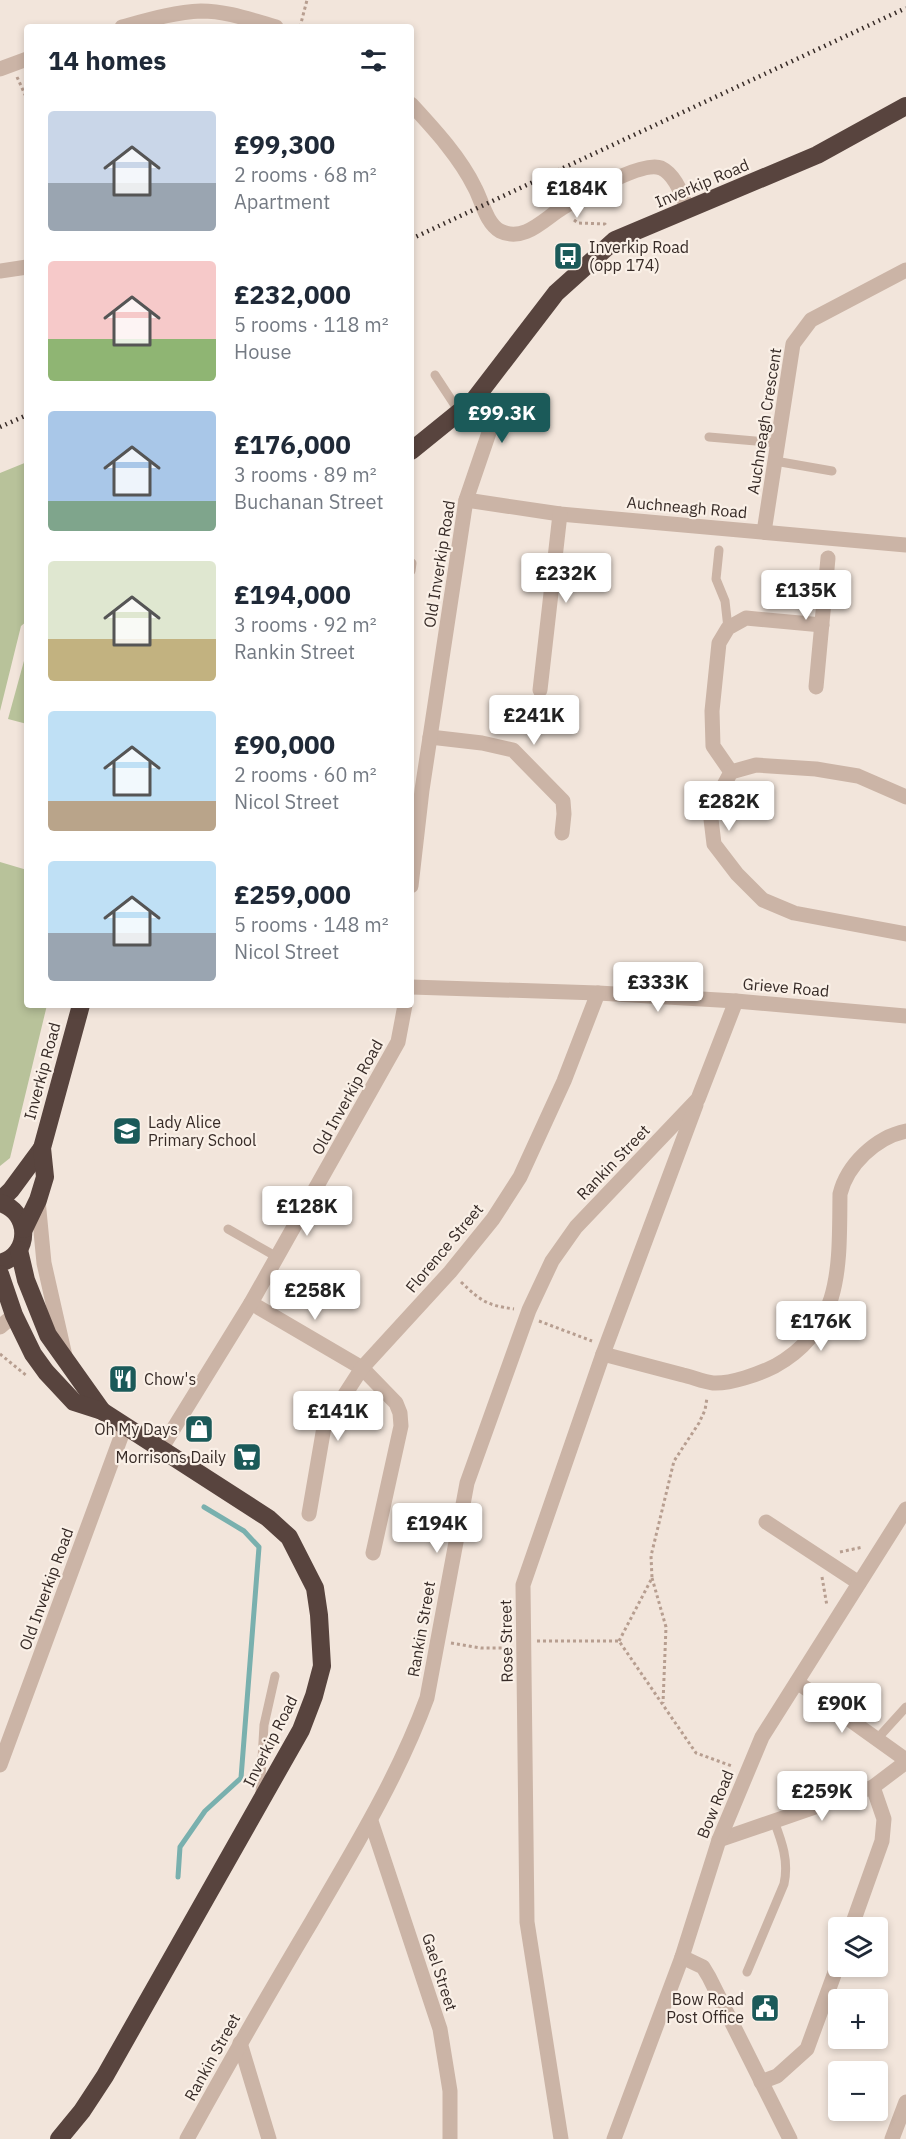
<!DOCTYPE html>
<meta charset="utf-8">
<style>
body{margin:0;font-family:"IBM Plex Sans",sans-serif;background:#f6f6f7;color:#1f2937;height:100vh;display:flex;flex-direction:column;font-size:22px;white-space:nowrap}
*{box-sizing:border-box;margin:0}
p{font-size:20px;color:#747a83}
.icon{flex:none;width:33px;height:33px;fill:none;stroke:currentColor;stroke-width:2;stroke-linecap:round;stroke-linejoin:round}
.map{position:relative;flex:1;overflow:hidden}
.details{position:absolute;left:24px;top:24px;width:390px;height:984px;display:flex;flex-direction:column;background:#fff;border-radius:6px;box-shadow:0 3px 9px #0003}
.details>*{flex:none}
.controls{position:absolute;left:828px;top:1917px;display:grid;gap:12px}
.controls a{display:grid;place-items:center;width:60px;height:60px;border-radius:6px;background:#fff;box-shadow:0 3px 9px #0003;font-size:30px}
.price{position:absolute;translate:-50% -51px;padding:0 14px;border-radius:6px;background:#fff;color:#222;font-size:20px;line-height:39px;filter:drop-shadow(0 2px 3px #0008)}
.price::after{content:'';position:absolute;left:50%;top:36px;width:18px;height:14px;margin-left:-9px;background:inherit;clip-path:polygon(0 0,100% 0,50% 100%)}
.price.active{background:#1b5a59;color:#fff}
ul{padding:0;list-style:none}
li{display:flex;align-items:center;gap:18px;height:150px;padding:0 24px}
li span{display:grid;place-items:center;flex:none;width:168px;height:120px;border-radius:6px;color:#555}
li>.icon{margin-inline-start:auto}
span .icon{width:72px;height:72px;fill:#fffc;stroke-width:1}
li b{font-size:26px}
h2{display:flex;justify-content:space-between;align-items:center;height:72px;padding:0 24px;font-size:26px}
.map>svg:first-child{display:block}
.green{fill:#b8c29a}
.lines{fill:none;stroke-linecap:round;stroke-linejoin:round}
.stream{stroke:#79b0ae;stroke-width:5}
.path{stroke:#b79e90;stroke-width:3;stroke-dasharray:3 3;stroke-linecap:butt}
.lane{stroke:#cbb4a6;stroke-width:9}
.street{stroke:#cbb4a6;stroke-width:15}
.highway{stroke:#58443e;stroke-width:18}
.rail{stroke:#372b27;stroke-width:4.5;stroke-dasharray:1.5 4.5;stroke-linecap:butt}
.labels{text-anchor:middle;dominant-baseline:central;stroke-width:4.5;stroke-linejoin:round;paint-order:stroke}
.street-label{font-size:16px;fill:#372b27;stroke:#faf0e7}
.poi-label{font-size:16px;fill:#372b27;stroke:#faf0e7;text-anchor:start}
</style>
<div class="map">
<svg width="906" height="2139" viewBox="0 0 906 2139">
<rect width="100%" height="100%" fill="#f2e5db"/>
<!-- green -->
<g class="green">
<path d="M 27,462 L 27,621 L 21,626 L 0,711 L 0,473 Z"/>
<path d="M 27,650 L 27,724 L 8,719 Z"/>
<path d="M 0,862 L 27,870 L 27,1005 L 47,1005 L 10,1158 L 0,1166 Z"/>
</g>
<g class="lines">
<!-- stream -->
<path class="stream" d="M 178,1877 L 180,1847 L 205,1811 L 241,1778 L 259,1547 L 244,1531 L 204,1507"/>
<!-- path -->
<g class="path">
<path d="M 300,27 L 307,0"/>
<path d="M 17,77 L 27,99"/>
<path d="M 574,220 L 578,223 L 605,224 L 607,227"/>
<path d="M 461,1282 C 481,1301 486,1305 514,1309"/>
<path d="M 539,1321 L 592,1341"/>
<path d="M 0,1354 L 27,1376"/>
<path d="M 840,1552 L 863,1547"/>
<path d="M 822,1577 L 827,1606"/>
<path d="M 652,1578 L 666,1627 L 663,1703"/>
<path d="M 537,1641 L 619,1641 L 696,1753 L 732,1766"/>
<path d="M 619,1641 L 652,1578 L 651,1556 L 674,1461 L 699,1423 L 705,1410 L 707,1398"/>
<path d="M 451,1643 L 481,1648 L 510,1648"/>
</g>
<!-- lane -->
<g class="lane">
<path d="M 435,375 L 460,413"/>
<path d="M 709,437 L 778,443"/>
<path d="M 775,461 L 832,471"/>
<path d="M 719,550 L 716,579 L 725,601 L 728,628"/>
<path d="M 411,571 L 412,563"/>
<path d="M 228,1229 L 277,1257"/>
<path d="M 877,1739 L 906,1707"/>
<path d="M 260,1794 L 264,1725 L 275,1676"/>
<path d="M 747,1972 L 784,1884 C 789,1861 782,1842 774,1821"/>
</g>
<!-- street -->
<g class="street">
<path d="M 122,27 C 148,20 175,12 201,11 C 227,11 251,20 276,27"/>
<path d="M 0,69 L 27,59"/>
<path d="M 411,104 C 434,129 460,157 475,188 C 482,201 486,223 500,231 C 524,243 544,219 562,208 C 580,197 642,160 661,168 C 676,175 682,196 688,210"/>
<path d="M 0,271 L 27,267"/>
<path d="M 466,500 L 560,514 L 906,545"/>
<path d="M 764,532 L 793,344 L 811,320 L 906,270"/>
<path d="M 816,687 L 828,558"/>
<path d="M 540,690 L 560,514"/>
<path d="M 430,737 L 482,743 L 513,750 L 563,801 L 564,814 L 562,833"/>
<path d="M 731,772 L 713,746 L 712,711 L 719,643 L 728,628 L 746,618 L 822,625"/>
<path d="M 906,797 L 858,776 L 816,769 L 756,765 L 731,772 L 710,811 L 714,844 L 737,874 L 763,900 L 794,913 L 906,934"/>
<path d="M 411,886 L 422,790 L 466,500 L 493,421 L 474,400"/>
<path d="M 411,987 L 598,993 L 736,1001 L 906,1016"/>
<path d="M 38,1200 L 44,1263 L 65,1356"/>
<path d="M 251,1303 L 362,1368 L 396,1403 L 400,1413 L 401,1426 L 373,1553"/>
<path d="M 0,1327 L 14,1315"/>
<path d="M 603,1354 C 630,1361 656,1368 683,1375 C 692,1377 704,1382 713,1383 C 731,1384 759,1374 775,1366 C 844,1328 839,1263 840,1194 C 847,1165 876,1137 906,1131"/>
<path d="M 161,1449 L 251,1303 L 398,1042 L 405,1005"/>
<path d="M 309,1514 L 324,1427 L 362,1368 L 450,1272 L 493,1219 L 520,1177 L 564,1081 L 598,993"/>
<path d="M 766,1522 L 859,1583"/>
<path d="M 797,1682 L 906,1760"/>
<path d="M 0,1765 L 125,1426"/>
<path d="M 371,1821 L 440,2029 L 450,2091 L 450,2139"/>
<path d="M 719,1840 L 873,1787 L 906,1762"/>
<path d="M 851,1928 L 882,1841 L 884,1819 L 873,1787"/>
<path d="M 682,1957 L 703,1967 L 709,1977 L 790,2139"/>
<path d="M 240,2043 L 269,2139"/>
<path d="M 761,2082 L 777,2076 L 807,2049 L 838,1964"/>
<path d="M 187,2139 C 228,2065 269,1993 312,1921 C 354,1849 398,1777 427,1698 L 467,1483 L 529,1310 L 552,1261 L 576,1227 L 698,1099 L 736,1001"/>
<path d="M 561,2139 L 527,1922 L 523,1585 L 603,1354 L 696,1105"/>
<path d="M 614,2139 L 682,1957 L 719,1840 L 762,1737 L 906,1509"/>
<path d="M 892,2139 L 906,2102"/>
</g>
<!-- highway -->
<g class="highway">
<path d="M 411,451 L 474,400 L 556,293 L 615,240 L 817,155 L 906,106"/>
<path d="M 0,1201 L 11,1190 L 42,1148"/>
<path d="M 0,1203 C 31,1212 31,1255 0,1263"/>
<path d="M 24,1229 L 38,1200 L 45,1177 L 42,1148 L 81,1005"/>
<path d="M 19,1250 L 26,1280 L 48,1335 L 102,1411"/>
<path d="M 0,1274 L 14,1315 L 33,1354 L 46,1372 L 74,1402 L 102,1411 L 268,1518 L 289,1537 L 315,1588 L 319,1615 L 322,1666 L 314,1696 L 301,1730 L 105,2076 L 82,2111 L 59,2139"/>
</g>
<!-- rail -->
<g class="rail">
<path d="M 411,239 L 906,8"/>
<path d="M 0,427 L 27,415"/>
</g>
</g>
<!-- icons -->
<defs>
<g id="bus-square" transform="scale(1.5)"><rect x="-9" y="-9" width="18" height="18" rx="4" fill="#1b5a59" stroke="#faf0e7"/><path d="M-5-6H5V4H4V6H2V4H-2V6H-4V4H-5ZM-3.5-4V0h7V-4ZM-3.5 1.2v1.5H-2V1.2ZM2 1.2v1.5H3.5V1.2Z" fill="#fff"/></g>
<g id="school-square" transform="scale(1.5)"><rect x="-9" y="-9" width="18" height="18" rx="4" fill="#1b5a59" stroke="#faf0e7"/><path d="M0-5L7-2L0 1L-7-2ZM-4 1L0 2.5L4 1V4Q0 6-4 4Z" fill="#fff"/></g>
<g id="restaurant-square" transform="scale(1.5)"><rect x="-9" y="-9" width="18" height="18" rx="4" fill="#1b5a59" stroke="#faf0e7"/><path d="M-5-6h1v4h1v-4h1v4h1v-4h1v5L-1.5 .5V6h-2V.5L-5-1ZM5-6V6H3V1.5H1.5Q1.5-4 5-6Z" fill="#fff"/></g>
<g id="shop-square" transform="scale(1.5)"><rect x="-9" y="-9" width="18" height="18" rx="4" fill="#1b5a59" stroke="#faf0e7"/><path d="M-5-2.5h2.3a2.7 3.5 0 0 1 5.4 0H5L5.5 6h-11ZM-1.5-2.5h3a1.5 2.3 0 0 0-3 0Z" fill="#fff"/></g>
<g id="supermarket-square" transform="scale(1.5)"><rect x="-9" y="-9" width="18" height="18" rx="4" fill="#1b5a59" stroke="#faf0e7"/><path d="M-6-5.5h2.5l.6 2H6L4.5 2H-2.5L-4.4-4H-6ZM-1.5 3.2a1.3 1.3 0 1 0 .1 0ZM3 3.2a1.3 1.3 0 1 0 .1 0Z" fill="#fff"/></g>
<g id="civic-square" transform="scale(1.5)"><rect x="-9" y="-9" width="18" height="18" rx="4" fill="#1b5a59" stroke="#faf0e7"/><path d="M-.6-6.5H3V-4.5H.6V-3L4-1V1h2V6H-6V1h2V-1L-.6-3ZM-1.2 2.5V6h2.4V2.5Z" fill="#fff"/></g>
</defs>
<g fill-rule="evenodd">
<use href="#bus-square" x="568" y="256"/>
<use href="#school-square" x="127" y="1131"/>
<use href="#restaurant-square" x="123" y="1379"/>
<use href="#shop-square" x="199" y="1429"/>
<use href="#supermarket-square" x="247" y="1457"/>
<use href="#civic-square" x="765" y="2008"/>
</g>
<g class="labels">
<!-- street labels -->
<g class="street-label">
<text transform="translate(702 183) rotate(-23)">Inverkip Road</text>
<text transform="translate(764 421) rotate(-81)">Auchneagh Crescent</text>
<text transform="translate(687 507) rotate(5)">Auchneagh Road</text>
<text transform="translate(439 564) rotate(-81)">Old Inverkip Road</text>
<text transform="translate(786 987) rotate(5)">Grieve Road</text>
<text transform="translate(42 1071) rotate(-75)">Inverkip Road</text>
<text transform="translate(347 1097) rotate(-61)">Old Inverkip Road</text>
<text transform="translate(613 1162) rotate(-46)">Rankin Street</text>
<text transform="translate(444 1248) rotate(-50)">Florence Street</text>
<text transform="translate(46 1589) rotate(-70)">Old Inverkip Road</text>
<text transform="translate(421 1629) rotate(-80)">Rankin Street</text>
<text transform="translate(506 1641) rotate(-91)">Rose Street</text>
<text transform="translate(270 1741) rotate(-63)">Inverkip Road</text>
<text transform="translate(715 1804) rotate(-68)">Bow Road</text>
<text transform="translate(440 1972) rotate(72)">Gael Street</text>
<text transform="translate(212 2057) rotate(-61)">Rankin Street</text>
</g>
<!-- poi labels -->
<g class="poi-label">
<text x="589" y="247">Inverkip Road<tspan x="589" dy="18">(opp 174)</tspan></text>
<text x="148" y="1122">Lady Alice<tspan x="148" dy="18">Primary School</tspan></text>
<text x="144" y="1379">Chow's</text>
<text x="178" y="1429" text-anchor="end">Oh My Days</text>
<text x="226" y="1457" text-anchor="end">Morrisons Daily</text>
<text x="744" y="1999" text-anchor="end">Bow Road<tspan x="744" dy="18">Post Office</tspan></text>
</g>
</g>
</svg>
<div class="controls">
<a><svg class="icon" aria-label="layers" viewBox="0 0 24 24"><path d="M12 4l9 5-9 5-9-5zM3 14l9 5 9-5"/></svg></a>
<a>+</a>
<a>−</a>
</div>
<b class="price" style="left:577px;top:219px">£184K</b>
<b class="price active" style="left:502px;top:444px">£99.3K</b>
<b class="price" style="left:566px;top:604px">£232K</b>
<b class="price" style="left:806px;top:621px">£135K</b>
<b class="price" style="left:534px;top:746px">£241K</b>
<b class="price" style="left:729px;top:832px">£282K</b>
<b class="price" style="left:658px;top:1013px">£333K</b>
<b class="price" style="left:307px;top:1237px">£128K</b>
<b class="price" style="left:315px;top:1321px">£258K</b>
<b class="price" style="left:821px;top:1352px">£176K</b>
<b class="price" style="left:338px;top:1442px">£141K</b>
<b class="price" style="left:437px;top:1554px">£194K</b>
<b class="price" style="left:842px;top:1734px">£90K</b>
<b class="price" style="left:822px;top:1822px">£259K</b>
<section class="details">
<h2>14 homes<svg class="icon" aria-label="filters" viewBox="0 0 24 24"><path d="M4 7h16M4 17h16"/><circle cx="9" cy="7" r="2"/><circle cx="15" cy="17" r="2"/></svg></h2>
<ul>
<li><span style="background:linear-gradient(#c9d6e8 60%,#9aa5b1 0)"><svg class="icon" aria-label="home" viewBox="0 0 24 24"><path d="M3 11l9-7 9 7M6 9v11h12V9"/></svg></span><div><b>£99,300</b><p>2 rooms · 68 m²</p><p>Apartment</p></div></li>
<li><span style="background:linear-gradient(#f6c9c9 65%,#8fb573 0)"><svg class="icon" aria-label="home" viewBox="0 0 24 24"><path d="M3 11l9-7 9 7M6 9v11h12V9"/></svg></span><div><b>£232,000</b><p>5 rooms · 118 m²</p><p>House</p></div></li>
<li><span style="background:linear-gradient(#a9c7e8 75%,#7fa58c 0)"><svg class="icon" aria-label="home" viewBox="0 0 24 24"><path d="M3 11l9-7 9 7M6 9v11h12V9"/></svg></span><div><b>£176,000</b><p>3 rooms · 89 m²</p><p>Buchanan Street</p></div></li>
<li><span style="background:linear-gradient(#dfe7d0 65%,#c2b280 0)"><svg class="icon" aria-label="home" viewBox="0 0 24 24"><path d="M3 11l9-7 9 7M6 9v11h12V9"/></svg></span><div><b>£194,000</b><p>3 rooms · 92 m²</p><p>Rankin Street</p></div></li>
<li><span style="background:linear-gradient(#bfe0f5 75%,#b9a48a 0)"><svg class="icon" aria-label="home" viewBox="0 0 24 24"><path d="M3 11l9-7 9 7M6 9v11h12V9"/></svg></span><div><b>£90,000</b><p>2 rooms · 60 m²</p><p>Nicol Street</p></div></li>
<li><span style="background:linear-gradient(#bfe0f5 60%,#9aa5b1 0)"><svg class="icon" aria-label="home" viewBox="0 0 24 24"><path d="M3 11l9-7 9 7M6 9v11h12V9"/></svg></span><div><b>£259,000</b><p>5 rooms · 148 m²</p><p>Nicol Street</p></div></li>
</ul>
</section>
</div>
